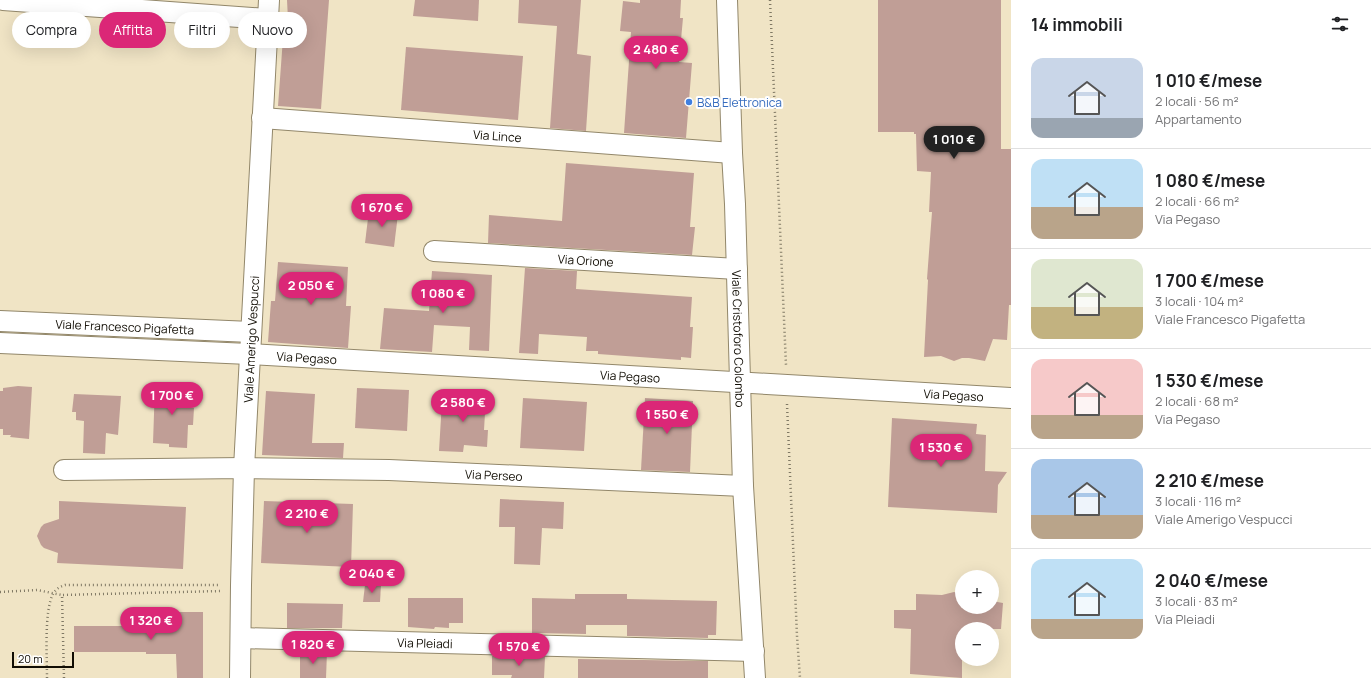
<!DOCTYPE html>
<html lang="it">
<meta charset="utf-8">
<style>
body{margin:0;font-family:Manrope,sans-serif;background:#f6f6f6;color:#202124;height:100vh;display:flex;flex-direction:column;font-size:15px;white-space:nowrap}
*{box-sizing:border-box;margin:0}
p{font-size:13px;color:#757577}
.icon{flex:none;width:22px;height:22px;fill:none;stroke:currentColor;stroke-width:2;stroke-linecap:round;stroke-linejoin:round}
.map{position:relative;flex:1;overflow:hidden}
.sheet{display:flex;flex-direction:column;background:#fff;width:360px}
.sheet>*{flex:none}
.banner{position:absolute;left:12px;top:12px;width:380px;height:36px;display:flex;gap:8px}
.fabs{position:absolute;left:955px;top:570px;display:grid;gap:8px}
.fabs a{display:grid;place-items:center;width:44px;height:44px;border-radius:50%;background:#fff;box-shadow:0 4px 16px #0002;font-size:20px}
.scale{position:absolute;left:12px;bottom:10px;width:62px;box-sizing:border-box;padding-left:4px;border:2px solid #110d04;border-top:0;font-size:11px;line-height:14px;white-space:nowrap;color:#110d04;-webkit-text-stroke:3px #fff;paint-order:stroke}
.price{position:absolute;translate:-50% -34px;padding:0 9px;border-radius:14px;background:#db2777;color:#fff;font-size:13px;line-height:26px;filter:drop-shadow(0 1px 2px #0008)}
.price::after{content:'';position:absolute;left:50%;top:24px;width:12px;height:9px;margin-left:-6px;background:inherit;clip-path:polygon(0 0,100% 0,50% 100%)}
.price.selected{background:#222;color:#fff}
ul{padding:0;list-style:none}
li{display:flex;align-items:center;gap:12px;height:100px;padding:0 20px}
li+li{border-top:1px solid #e0e0e0}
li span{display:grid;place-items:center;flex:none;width:112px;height:80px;border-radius:12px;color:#555}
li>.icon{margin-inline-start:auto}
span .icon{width:48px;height:48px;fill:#fffc;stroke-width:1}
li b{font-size:17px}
h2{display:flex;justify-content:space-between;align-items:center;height:48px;padding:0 20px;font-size:17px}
.tag{padding:0 14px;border-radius:18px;background:#fff;box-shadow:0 4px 16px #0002;font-size:14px;line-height:36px}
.tag.selected{background:#db2777;color:#fff}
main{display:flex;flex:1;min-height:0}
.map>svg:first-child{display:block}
.building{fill:#c09e96}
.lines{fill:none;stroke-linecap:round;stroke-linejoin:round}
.minor-casing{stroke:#92876a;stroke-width:22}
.path{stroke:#7f7864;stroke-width:2.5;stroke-dasharray:1 3;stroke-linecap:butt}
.minor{stroke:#fff;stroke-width:20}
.shop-dot{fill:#3f7fe0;stroke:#fff;stroke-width:1.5}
.labels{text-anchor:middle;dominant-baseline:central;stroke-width:4;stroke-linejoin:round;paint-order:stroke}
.shop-label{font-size:12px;fill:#366cbe;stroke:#fff;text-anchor:start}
.street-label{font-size:12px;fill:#110d04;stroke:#fff}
</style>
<main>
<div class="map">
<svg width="1011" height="678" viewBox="0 0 1011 678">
<rect width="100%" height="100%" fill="#f0e4c5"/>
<!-- building -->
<g class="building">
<path d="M 287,0 L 329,0 L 321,109 L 278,106 L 283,38 L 289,39 Z"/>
<path d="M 415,0 L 479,0 L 478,21 L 413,16 Z"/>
<path d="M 519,0 L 581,0 L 577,54 L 591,56 L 586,131 L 550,128 L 557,26 L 518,23 Z"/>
<path d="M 640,0 L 681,0 L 680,18 L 683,18 L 679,62 L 692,63 L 686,138 L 624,133 L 631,32 L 620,31 L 623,1 L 640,3 Z"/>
<path d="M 878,0 L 1001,0 L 1001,149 L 1011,149 L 1011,305 L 1009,305 L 1007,340 L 993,339 L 985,361 L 969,358 L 962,358 L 954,361 L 941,356 L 924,357 L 928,280 L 927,279 L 932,212 L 929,212 L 931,172 L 917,171 L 916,134 L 914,134 L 914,132 L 878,132 Z"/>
<path d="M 406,47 L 523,56 L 518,120 L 401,110 Z"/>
<path d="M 566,163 L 694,173 L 690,227 L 695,227 L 692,255 L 488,243 L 489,215 L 562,221 Z"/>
<path d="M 369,210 L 398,214 L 394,247 L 365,243 Z"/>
<path d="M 278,262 L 348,267 L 346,306 L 351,306 L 348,348 L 268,342 L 271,301 L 275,301 Z"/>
<path d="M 525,268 L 577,271 L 576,289 L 692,297 L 690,327 L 693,327 L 691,358 L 681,357 L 681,360 L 598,354 L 598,351 L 586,351 L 587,337 L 539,334 L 538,354 L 519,353 Z"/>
<path d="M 432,271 L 492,275 L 489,351 L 469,350 L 470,327 L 434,325 L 432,352 L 380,349 L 384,308 L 429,311 Z"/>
<path d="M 155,385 L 190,387 L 188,408 L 194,408 L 193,425 L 188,425 L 187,448 L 169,447 L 169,444 L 153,443 Z"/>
<path d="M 18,386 L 32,387 L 29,439 L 10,437 L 11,435 L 3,435 L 3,429 L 0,429 L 0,391 L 3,391 L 3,388 Z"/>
<path d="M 357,388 L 409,390 L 407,431 L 355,428 Z"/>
<path d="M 266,391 L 315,394 L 312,443 L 344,443 L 343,458 L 262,455 Z"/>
<path d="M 448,393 L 486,396 L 484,430 L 488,430 L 487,447 L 464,445 L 463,452 L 439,451 L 442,401 L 448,401 Z"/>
<path d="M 74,394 L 121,396 L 118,435 L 106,433 L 105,454 L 83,453 L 84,421 L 76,420 L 76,412 L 72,412 Z"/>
<path d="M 523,398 L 587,402 L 584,451 L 520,448 Z"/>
<path d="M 645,398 L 693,401 L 690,472 L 641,470 Z"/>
<path d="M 892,418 L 977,424 L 976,434 L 986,435 L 985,471 L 1007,472 L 998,485 L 997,513 L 888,507 Z"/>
<path d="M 500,499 L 564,502 L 563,529 L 542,528 L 540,565 L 514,564 L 515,527 L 499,527 Z"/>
<path d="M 59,501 L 186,507 L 183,569 L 57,563 L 58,553 L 44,548 L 41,545 L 37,536 L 41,527 L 44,524 L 59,519 Z"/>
<path d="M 264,501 L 353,504 L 351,567 L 261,563 Z"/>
<path d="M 365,585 L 381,585 L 380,602 L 363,602 Z"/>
<path d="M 954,592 L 962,594 L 962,607 L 992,607 L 992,601 L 1003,603 L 1001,629 L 962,629 L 962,678 L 910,674 L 911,629 L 894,628 L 894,610 L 916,610 L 916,594 L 942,595 Z"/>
<path d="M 575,594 L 627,594 L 627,599 L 717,601 L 716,635 L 708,635 L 708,638 L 627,636 L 627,625 L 586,625 L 586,634 L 532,633 L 532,598 L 575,599 Z"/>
<path d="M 408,598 L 463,598 L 463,623 L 449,623 L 449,628 L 435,627 L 434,629 L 408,627 Z"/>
<path d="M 287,603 L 343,604 L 342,628 L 287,628 Z"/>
<path d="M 171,612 L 203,612 L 203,678 L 177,678 L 176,654 L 146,654 L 146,652 L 74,652 L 74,626 L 170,626 Z"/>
<path d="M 300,651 L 327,652 L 326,678 L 300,678 Z"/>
<path d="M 492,656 L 545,657 L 544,678 L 511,678 L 512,675 L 492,675 Z"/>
<path d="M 578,659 L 708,661 L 708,678 L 578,678 Z"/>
</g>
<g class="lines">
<!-- minor casing -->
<g class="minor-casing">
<g id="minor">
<path d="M 3,0 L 267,19"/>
<path id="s1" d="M 727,0 L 732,153 L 735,204 L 743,486 L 755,678"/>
<path id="s2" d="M 262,118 L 732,153"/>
<path id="s3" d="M 434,251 L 737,269"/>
<path id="s4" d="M 0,321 L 251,332"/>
<path id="s5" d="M 0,343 L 249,354 L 1011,398"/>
<path id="s6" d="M 64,470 L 244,468 L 389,470 L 743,486"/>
<path id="s7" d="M 241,638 L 754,651"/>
<path id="s8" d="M 240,678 L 241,585 L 244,468 L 269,0"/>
</g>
</g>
<!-- path -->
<g class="path">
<path d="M 770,0 L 786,365"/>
<path d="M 787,404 L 797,636 L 800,678"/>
<path d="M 0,592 L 37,590 L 62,595"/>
<path d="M 47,678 C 47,658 44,611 53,594 C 56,589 59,587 65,585 L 220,585"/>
<path d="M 64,678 L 62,595 L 221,591"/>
</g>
<!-- minor -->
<use href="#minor" class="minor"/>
</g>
<!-- markers -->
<circle class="shop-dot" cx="689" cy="102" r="4"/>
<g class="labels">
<!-- shop labels -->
<g class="shop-label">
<text x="697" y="102">B&amp;B Elettronica</text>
</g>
<!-- street labels -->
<g class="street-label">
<text stroke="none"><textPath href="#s2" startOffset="236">Via Lince</textPath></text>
<text stroke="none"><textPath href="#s3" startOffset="152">Via Orione</textPath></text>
<text stroke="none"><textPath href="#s4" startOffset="125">Viale Francesco Pigafetta</textPath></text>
<text stroke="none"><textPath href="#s8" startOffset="339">Viale Amerigo Vespucci</textPath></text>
<text stroke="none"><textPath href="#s1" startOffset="339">Viale Cristoforo Colombo</textPath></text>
<text stroke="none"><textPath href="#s5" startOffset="307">Via Pegaso</textPath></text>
<text stroke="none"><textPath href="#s5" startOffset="631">Via Pegaso</textPath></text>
<text stroke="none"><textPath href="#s5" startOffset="955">Via Pegaso</textPath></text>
<text stroke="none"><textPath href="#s6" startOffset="430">Via Perseo</textPath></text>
<text stroke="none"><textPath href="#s7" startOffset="184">Via Pleiadi</textPath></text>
</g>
</g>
</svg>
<div class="fabs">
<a>+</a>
<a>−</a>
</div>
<div class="scale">20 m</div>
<b class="price" style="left:656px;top:70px">2 480 €</b>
<b class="price selected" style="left:954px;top:160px">1 010 €</b>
<b class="price" style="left:382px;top:228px">1 670 €</b>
<b class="price" style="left:311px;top:306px">2 050 €</b>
<b class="price" style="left:443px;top:314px">1 080 €</b>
<b class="price" style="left:172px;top:416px">1 700 €</b>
<b class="price" style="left:463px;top:423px">2 580 €</b>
<b class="price" style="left:667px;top:435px">1 550 €</b>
<b class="price" style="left:941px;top:468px">1 530 €</b>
<b class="price" style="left:307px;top:534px">2 210 €</b>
<b class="price" style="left:372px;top:594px">2 040 €</b>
<b class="price" style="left:151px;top:641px">1 320 €</b>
<b class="price" style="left:313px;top:665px">1 820 €</b>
<b class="price" style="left:519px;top:667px">1 570 €</b>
<div class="banner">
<a class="tag">Compra</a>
<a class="tag selected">Affitta</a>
<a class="tag">Filtri</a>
<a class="tag">Nuovo</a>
</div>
</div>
<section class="sheet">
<h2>14 immobili<svg class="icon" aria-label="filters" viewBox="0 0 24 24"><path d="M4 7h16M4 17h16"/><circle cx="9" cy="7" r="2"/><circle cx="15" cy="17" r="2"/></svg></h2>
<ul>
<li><span style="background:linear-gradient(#c9d6e8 75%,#9aa5b1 0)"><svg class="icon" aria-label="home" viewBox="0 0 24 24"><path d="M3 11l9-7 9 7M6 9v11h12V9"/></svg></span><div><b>1 010 €/mese</b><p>2 locali · 56 m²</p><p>Appartamento</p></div></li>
<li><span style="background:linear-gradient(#bfe0f5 60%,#b9a48a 0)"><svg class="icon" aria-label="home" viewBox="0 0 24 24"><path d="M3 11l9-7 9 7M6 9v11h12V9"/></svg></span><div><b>1 080 €/mese</b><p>2 locali · 66 m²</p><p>Via Pegaso</p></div></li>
<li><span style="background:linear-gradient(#dfe7d0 60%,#c2b280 0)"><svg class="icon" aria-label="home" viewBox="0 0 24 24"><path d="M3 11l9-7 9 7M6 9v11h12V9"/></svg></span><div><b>1 700 €/mese</b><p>3 locali · 104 m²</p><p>Viale Francesco Pigafetta</p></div></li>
<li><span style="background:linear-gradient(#f6c9c9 70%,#b9a48a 0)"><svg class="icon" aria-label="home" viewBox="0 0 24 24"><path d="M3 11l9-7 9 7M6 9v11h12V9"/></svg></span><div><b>1 530 €/mese</b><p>2 locali · 68 m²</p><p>Via Pegaso</p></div></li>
<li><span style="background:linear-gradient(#a9c7e8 70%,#b9a48a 0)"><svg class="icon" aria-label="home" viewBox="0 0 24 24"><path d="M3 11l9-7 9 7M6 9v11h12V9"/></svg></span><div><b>2 210 €/mese</b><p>3 locali · 116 m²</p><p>Viale Amerigo Vespucci</p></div></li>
<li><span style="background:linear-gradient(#bfe0f5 75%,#b9a48a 0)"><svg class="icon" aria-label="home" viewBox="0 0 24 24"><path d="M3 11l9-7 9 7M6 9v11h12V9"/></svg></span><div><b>2 040 €/mese</b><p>3 locali · 83 m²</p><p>Via Pleiadi</p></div></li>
</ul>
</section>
</main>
